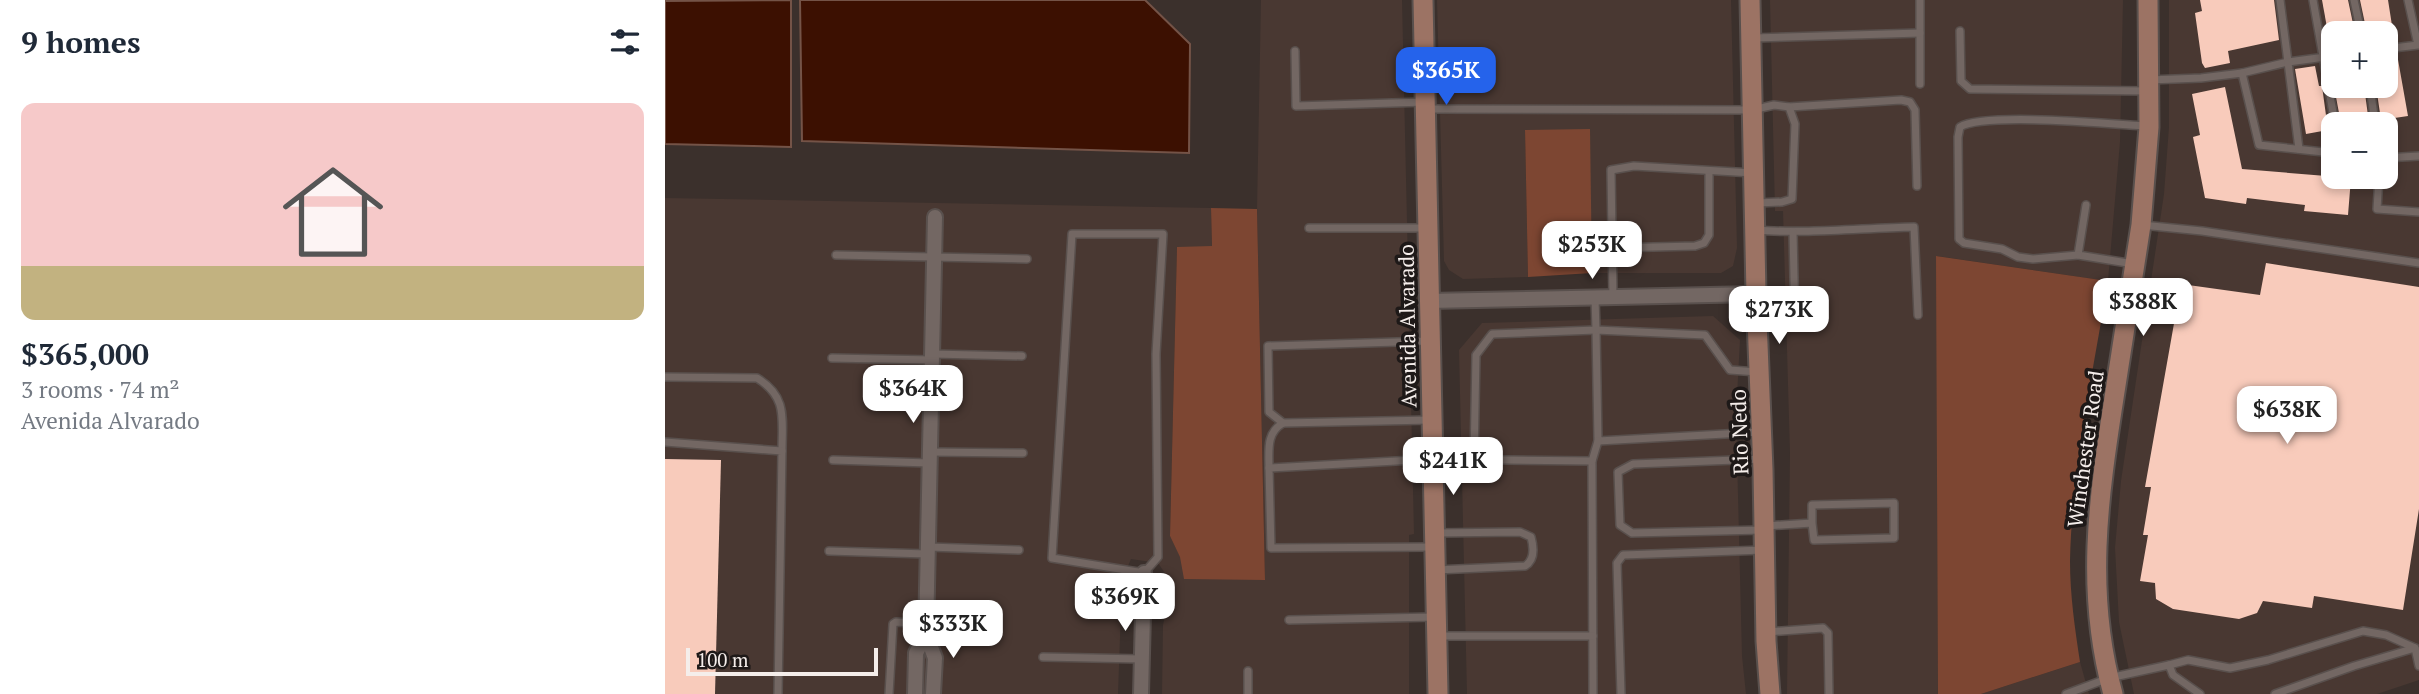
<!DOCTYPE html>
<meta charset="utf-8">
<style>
body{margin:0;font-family:"PT Serif",serif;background:#f2f2f3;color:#1f2937;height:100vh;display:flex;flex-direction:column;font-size:26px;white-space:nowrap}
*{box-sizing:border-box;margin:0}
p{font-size:23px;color:#747a83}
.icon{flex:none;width:38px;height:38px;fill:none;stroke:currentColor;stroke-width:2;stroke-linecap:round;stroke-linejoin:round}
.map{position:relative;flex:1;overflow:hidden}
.drawer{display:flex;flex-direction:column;background:#fff;width:665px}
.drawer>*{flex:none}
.controls{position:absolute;left:1656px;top:21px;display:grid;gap:14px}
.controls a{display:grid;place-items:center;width:77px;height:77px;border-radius:14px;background:#fff;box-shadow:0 4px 10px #0003;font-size:35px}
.scale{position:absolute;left:21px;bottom:18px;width:192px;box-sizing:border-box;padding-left:7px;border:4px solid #f5eeeb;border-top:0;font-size:19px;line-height:24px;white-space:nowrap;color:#f5eeeb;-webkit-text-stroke:5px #1e1918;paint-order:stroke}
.price{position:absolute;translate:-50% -60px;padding:0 16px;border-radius:14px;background:#fff;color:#222;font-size:23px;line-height:46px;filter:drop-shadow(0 2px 4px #0008)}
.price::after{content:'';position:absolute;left:50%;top:42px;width:21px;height:16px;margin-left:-10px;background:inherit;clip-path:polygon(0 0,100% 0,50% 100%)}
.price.on{background:#2563eb;color:#fff}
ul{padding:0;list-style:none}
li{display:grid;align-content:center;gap:14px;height:371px;padding:0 21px}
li+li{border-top:2px solid #e0e1e3}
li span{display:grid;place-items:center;height:217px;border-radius:14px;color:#555}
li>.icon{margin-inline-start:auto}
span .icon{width:126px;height:126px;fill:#fffc;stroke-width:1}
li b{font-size:30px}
h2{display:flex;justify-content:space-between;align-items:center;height:84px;padding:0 21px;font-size:30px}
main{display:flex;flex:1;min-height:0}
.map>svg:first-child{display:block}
.built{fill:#493832;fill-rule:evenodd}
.green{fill:#7d4632}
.water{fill:#3c1001;stroke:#745347;stroke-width:2}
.building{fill:#f8cbbb}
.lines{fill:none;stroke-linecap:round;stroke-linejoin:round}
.lane-casing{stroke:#59504d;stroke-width:10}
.street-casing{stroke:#59504d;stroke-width:18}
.secondary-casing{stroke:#59504d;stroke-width:23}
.lane{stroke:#736763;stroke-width:7}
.street{stroke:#736763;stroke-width:14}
.secondary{stroke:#9c7364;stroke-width:19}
.labels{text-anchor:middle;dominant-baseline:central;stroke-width:7;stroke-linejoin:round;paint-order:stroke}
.street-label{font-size:21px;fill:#f5eeeb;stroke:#1e1918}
</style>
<main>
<section class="drawer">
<h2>9 homes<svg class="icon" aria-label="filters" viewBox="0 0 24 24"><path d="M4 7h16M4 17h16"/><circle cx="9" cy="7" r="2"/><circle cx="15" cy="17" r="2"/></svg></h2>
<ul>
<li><span style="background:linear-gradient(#f6c9c9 75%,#c2b280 0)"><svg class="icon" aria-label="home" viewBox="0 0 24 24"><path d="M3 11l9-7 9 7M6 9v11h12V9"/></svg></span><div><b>$365,000</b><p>3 rooms · 74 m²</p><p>Avenida Alvarado</p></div></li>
</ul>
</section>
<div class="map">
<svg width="1754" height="694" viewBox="0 0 1754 694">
<rect width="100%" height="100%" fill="#3b302c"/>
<!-- built -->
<g class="built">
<path d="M 596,0 L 737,0 L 749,534 L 744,535 L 744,694 L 497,694 L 498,625 L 508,579 L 504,579 L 493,563 L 466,559 L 457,580 L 453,694 L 0,694 L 0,198 L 546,208 L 547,247 L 512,247 L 505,536 L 515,556 L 600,579 L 592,209 Z"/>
<path d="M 772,0 L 1066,0 L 1072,248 L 1068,266 L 1056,273 L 927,273 L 924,130 L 860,131 L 863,277 L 798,279 L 784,270 L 779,261 Z"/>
<path d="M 1105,0 L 1458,0 L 1455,142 L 1443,281 L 1272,256 L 1273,694 L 1122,694 L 1125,453 L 1118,211 L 1110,211 Z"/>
<path d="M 1504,0 L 1754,0 L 1754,680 L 1712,694 L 1469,694 L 1454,622 L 1450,548 L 1456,481 L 1499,194 L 1504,127 ZM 1668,33 L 1720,33 L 1720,86 L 1668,86 ZM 1668,124 L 1720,124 L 1720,177 L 1668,177 Z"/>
<path d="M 1048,316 L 1075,340 L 1071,415 L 1077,656 L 1081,694 L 802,694 L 794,350 L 817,323 Z"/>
<path d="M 1415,662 L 1424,694 L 1316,694 Z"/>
</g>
<!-- green -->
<g class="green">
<path d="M 925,129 L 927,273 L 863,277 L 860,130 Z"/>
<path d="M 546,208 L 592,209 L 600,580 L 519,579 L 515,557 L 505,536 L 512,247 L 547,246 Z"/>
<path d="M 1271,256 L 1443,281 C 1428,373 1407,467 1405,561 C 1405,595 1410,629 1415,662 L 1316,694 L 1273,694 Z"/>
</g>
<!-- water -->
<g class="water">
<path d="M 126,0 L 126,147 L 0,144 L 0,1 Z"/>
<path d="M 135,0 L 480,0 L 525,44 L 524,153 L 137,141 Z"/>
</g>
<!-- building -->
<g class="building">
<path d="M 1535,0 L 1609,0 L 1614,40 L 1563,51 L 1565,63 L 1540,68 L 1537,63 L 1530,13 L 1537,11 Z"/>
<path d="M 1657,0 L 1683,0 L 1690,33 L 1663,33 Z"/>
<path d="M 1695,0 L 1723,0 L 1728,32 L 1702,33 Z"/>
<path d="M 1732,54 L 1743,116 L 1716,120 L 1711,86 L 1720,86 L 1720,55 Z"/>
<path d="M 1650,66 L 1654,86 L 1657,86 L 1663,130 L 1641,134 L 1630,69 Z"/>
<path d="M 1669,86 L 1699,86 L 1704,123 L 1676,124 Z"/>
<path d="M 1560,87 L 1577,169 L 1686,178 L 1683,215 L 1639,211 L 1640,205 L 1582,198 L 1581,204 L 1540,198 L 1528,137 L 1535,135 L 1527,94 Z"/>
<path d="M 1601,263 L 1754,287 L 1754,509 L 1738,610 L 1649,596 L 1647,608 L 1598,601 L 1592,613 L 1574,619 L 1508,609 L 1491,599 L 1490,583 L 1475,581 L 1483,535 L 1478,535 L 1486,487 L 1480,487 L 1516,284 L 1595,295 Z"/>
<path d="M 0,459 L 56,460 L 50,694 L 0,694 Z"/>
</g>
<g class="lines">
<!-- lane casing -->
<g class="lane-casing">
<g id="lane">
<path d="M 1255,0 L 1255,84"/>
<path d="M 1648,0 L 1670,124"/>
<path d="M 1689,0 L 1696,33"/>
<path d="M 1295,31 L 1296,81 L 1305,89 L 1483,91"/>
<path d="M 1088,38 L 1255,33"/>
<path d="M 1720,49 L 1753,45 L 1743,0"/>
<path d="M 630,51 L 631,106 L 760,102"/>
<path d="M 1577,73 L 1623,62 L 1615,0"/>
<path d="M 1484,80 L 1536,78 L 1577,73 L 1594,145 L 1668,153"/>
<path d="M 1705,86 L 1710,124"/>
<path d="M 1124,107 L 1236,100 L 1245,102 L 1250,110 L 1252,186"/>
<path d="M 761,109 L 1087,110 L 1109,105 L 1124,107 L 1130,124 L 1127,199 L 1117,202 L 1092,203"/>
<path d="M 1634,149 L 1623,62 L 1668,56"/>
<path d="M 1720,158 L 1754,156"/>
<path d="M 1714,177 L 1712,209 L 1754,212"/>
<path d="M 1421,205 L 1413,255 L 1469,264"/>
<path d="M 1477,225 L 1537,231 L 1754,263"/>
<path d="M 644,228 L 762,228"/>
<path d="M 1091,230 C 1143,234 1197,228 1249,227 L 1253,315"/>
<path d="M 1128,232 L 1130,323"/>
<path d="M 407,234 L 498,234 L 491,354 L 493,557 L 479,573 L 387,558 Z"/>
<path d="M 947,248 L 1030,246 L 1039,243 L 1044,235 L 1044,171"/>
<path d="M 171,255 L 362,259"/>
<path d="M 1413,255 L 1368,259 L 1353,257 L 1337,249 L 1299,243 L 1294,239 L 1293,137 L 1295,127 C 1319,112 1447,124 1481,126"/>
<path d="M 948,298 L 946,170 L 969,166 L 1088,173"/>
<path d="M 267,354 L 357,356"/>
<path d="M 167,358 L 267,360"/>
<path d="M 1093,372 L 1065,370 L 1040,335 L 931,330 L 933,441 L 1096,432"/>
<path d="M 0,377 L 92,378 C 123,397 117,419 117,451"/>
<path d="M 618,423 L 604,412 L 603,346 L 764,341"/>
<path d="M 0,442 L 117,451 L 113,694"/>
<path d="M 265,452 L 358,453"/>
<path d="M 1097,459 L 968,464 L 953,472 L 955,525 L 967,533 L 1098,530"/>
<path d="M 168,460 L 264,463"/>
<path d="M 809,460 L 811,355 L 827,334 L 931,330 L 930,298"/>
<path d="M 927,461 L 928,694"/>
<path d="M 604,468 C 604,450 601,433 618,423 L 766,420"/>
<path d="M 1100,526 L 1147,523 L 1147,505 L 1229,503 L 1229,538 L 1149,540 L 1147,523"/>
<path d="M 770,533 L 855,532 L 866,537 C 869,548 870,560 860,566 L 771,570"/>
<path d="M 263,547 L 354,550"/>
<path d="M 769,547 L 606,548 L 604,468 L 767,459 L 927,461 L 933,441"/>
<path d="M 164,551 L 262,554"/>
<path d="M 624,620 L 770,617"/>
<path d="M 1102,632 L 1158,628 L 1163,633 L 1164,694"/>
<path d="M 774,636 L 928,636"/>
<path d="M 378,657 L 477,659"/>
<path d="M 1504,665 L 1523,660 L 1565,668 L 1603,660 L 1698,631 L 1721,635 L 1750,648 L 1754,666"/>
<path d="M 583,671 L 583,694"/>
<path d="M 224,694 L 228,624 L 231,622 L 261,624"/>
<path d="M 956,694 L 952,563 L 958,555 L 1099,550"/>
<path d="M 1401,694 L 1444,678 L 1504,665 L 1508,675 L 1535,694"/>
<path d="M 1610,694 L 1689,666 L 1750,648"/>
</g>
</g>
<!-- street casing -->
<g class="street-casing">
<g id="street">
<path d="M 763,301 L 1091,294"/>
<path d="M 250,694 L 251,653 L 261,634"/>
<path d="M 268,694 L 270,658 L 261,634 L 270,217"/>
<path d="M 476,694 L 479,573"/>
</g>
</g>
<!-- secondary casing -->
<g class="secondary-casing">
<g id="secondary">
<path d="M 758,0 L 773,694"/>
<path d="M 1085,0 L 1091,294 L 1098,470 L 1101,641 L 1105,694"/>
<path d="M 1448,694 C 1420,593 1433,500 1449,398 C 1458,340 1467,283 1476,225 L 1484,127 L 1483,0"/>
</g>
</g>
<!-- lane -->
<use href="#lane" class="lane"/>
<!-- street -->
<use href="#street" class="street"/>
<!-- secondary -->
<use href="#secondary" class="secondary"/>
</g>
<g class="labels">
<!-- street labels -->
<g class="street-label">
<text transform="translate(742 326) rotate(-91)">Avenida Alvarado</text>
<text transform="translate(1074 432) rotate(-92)">Rio Nedo</text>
<text transform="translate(1420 449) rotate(-82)">Winchester Road</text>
</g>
</g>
</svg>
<div class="controls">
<a>+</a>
<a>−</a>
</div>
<div class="scale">100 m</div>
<b class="price on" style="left:781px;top:107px">$365K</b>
<b class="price" style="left:927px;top:281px">$253K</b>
<b class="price" style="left:1478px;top:338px">$388K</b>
<b class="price" style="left:1114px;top:346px">$273K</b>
<b class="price" style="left:248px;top:425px">$364K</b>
<b class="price" style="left:1622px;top:446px">$638K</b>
<b class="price" style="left:788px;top:497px">$241K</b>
<b class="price" style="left:460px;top:633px">$369K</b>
<b class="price" style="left:288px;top:660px">$333K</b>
</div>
</main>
